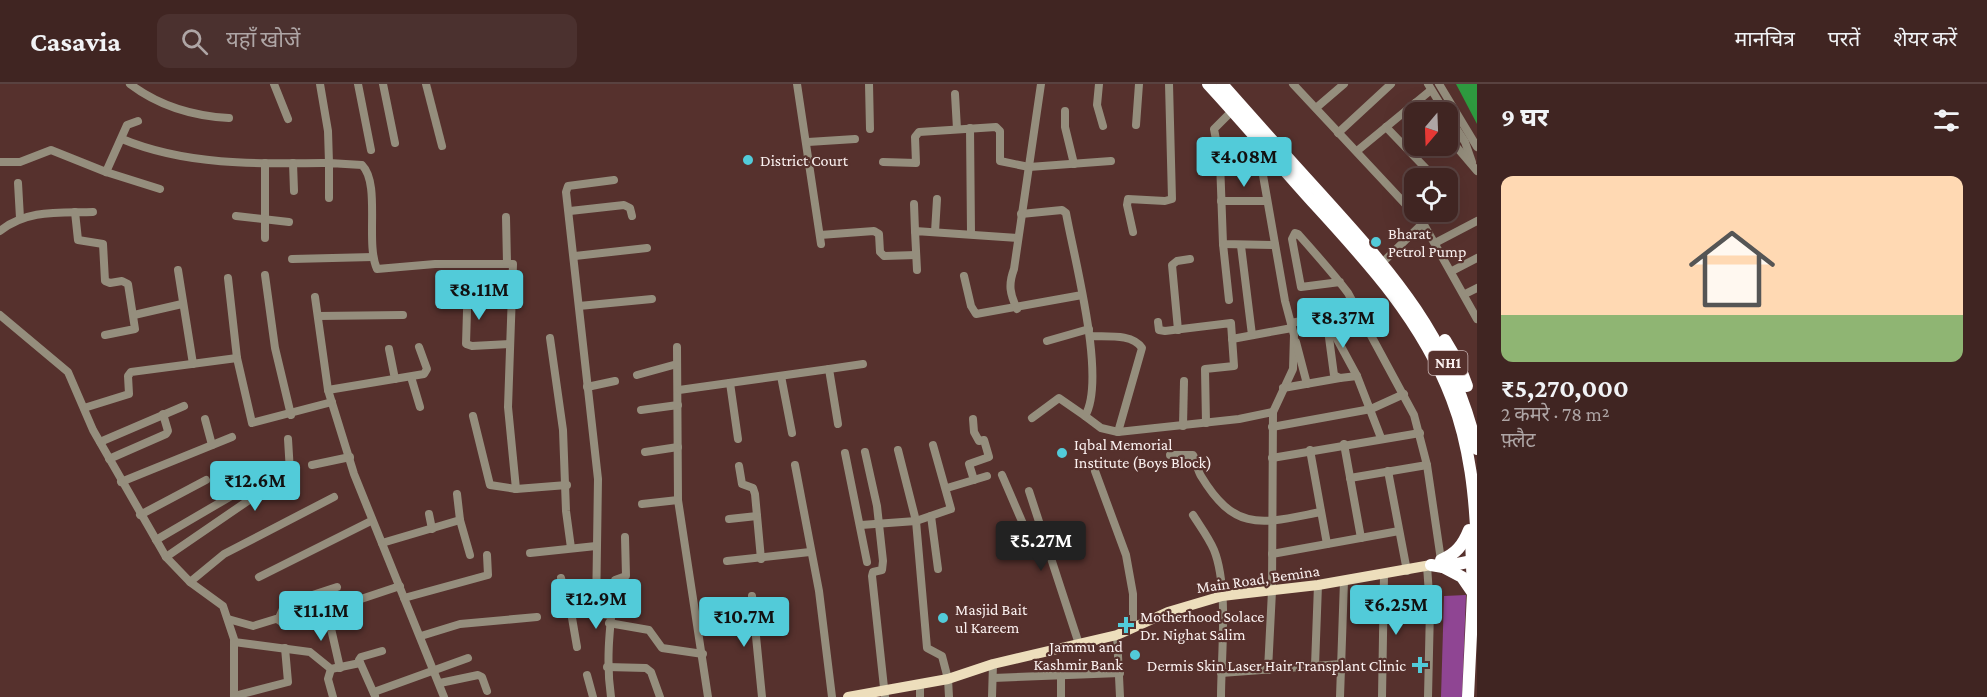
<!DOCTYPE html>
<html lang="hi">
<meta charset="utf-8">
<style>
body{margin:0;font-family:"Crimson Pro","Noto Sans Devanagari",serif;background:#4b312f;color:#f1f3f6;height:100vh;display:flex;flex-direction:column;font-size:22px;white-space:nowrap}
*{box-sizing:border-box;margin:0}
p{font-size:20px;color:#aea5a5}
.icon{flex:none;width:33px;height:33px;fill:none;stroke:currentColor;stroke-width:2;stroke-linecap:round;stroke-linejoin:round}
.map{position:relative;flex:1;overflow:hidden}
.side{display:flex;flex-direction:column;background:#402522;width:510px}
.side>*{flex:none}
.needle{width:39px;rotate:199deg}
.buttons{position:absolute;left:1404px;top:18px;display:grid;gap:12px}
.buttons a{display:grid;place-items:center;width:54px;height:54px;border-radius:12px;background:#402522;box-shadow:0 6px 24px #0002,0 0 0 2px #594240;font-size:30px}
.price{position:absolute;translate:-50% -51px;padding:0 14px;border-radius:6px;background:#52cbd9;color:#111;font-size:20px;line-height:39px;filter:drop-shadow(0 2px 3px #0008)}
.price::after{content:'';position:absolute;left:50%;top:36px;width:18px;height:14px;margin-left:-9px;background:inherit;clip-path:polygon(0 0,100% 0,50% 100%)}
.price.current{background:#222;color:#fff}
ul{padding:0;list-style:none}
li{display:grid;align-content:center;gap:12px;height:318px;padding:0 24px}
li span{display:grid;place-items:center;height:186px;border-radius:12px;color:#555}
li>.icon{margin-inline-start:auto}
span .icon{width:108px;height:108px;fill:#fffc;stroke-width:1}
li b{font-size:26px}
h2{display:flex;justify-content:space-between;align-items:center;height:72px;padding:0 24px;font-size:26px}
header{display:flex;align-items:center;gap:36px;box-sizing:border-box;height:84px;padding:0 30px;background:#402522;border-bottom:2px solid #594240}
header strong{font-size:28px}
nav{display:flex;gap:33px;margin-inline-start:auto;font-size:21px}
.search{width:420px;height:54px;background:#4b312f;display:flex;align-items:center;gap:15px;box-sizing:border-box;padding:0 21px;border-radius:12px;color:#aea5a5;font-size:22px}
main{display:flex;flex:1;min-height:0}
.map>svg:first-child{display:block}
.green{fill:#8f4593}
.water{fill:#2e9a3f}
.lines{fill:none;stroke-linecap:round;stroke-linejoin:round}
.minor{stroke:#958e7d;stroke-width:8}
.major{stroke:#eddebc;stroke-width:10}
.highway{stroke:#fff;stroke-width:12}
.poi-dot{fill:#52cbd9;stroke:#56312d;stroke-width:2}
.labels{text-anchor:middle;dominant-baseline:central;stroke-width:4.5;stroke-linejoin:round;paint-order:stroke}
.shield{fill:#56312d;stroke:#cab7b6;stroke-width:1.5}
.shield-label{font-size:15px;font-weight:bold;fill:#fbf1f0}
.poi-label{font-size:16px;fill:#fbf1f0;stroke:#56312d;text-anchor:start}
.street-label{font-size:16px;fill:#fbf1f0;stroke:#56312d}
</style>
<header>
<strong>Casavia</strong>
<div class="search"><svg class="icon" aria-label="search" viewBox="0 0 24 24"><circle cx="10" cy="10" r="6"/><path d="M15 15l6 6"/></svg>यहाँ खोजें</div>
<nav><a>मानचित्र</a><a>परतें</a><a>शेयर करें</a></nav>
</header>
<main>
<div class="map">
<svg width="1477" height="613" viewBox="0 0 1477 613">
<rect width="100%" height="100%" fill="#56312d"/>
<!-- green -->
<path class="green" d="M 1466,511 L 1462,613 L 1441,613 L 1444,512 Z"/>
<!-- water -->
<path class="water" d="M 1456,0 L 1477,0 L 1477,40 Z"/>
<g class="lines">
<!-- minor -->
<g class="minor">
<path d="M 130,0 C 159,22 193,32 229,34"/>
<path d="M 274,0 L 288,35"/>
<path d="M 358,0 L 371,66"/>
<path d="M 383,0 L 395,59"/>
<path d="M 426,0 L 442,62"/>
<path d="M 797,0 L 821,160"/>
<path d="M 869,0 L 870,45"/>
<path d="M 1099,0 L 1097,21 L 1103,42"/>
<path d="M 1293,0 L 1423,139 L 1477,235"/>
<path d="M 1428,0 L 1445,28"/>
<path d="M 1439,0 L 1477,63"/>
<path d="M 955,10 L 957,45"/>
<path d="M 1415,19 L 1424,28"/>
<path d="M 1316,24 L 1344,0"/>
<path d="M 1065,27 L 1065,43 L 1074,80"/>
<path d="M 1232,27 L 1214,45 L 1220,77 L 1223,160 L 1275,161"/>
<path d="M 1448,32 L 1465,58 L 1472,78"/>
<path d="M 1136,41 L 1139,0"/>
<path d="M 1386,43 L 1435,94"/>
<path d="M 970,44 L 971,149"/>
<path d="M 1338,49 L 1391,0"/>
<path d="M 1448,53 L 1477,87"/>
<path d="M 122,55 C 187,82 260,80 329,79 L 328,47 L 320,0"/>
<path d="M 1257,57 L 1285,217 L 1294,251 L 1293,285 L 1273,328 L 1272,507 L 1268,586"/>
<path d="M 808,58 L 855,55"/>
<path d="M 1357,67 L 1431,6"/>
<path d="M 0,78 L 20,78 L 51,66 L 106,88 L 160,105"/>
<path d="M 883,78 L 916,79 L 915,53 L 919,48 L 996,43 L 1000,47 L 1000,77 L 1029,83 L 1111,77"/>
<path d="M 265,79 L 265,154"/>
<path d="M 293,79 L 294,107"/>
<path d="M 106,88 L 127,41 L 138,37"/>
<path d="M 18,99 L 20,134"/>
<path d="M 329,114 L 329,79 L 362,81 C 381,100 365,159 377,185 L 435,180 L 513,180 L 508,323 L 516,405"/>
<path d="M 1221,117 L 1267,117"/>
<path d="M 914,120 L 915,147"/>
<path d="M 570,127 L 624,121 L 630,124 L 632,132"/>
<path d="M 75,128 L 78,156 L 103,160 L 105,197 L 110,199 L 122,197 L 128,200 L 135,245 L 105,251"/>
<path d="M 1021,130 L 1062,126 L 1066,129 C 1074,174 1107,295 1085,332 L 1101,344 L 1118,348 L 1239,335 L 1273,328"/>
<path d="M 236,132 L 289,138"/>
<path d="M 506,133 L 507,179"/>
<path d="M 1420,136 L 1428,128"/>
<path d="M 0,147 C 27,125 60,129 93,128"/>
<path d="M 935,148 L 937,115"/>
<path d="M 1133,148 L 1127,121 L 1128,115 L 1165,117 L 1172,115 L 1169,0"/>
<path d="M 820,151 L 874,147 L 879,150 L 880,168 L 884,172 L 916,171"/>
<path d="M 1435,159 L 1477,137"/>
<path d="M 1223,160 L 1229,216"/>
<path d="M 1241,162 L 1252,251"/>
<path d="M 575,172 L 647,164"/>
<path d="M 292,175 L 373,173"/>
<path d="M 1382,179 L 1423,139"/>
<path d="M 178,186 L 193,280"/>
<path d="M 917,186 L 915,147 L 1018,154"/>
<path d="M 1452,187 L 1477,174"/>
<path d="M 265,191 L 275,264 L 291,331"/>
<path d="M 964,192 L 971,222 L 976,230 L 1082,211"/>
<path d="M 228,194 L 237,274 L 252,339 L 332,318"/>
<path d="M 468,194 L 466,260 L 472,262 L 510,260"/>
<path d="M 1340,198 L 1301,203 L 1292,155 L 1295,149 L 1298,150 C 1315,169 1333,189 1348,209 L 1414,331 L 1427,381 L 1441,476"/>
<path d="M 1465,210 L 1477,204"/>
<path d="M 315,213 L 328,306 L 354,390 L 444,613"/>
<path d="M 579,222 L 652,215"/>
<path d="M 1017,225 C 1010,210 1008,201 1014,185 L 1041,0"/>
<path d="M 0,231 L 68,288 L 93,346 L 166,473 L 190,498 L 223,522 L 234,555 L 234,613"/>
<path d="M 134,231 L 182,220"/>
<path d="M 1324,231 L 1357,292 L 1381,354"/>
<path d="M 318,232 L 403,231"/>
<path d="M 1158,238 L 1159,246 L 1165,247 L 1231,239 L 1234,282 L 1205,285 L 1206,339"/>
<path d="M 1291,239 L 1358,226"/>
<path d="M 1178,246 L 1172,181 L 1177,177 L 1190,175"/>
<path d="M 1328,246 L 1334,291 L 1340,294 L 1357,292"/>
<path d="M 1090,252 C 1106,253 1132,249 1142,264 L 1118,348"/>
<path d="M 550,254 L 563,346 L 566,427 L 571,464"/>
<path d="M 1232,255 L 1292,244"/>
<path d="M 1047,257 L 1089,245"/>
<path d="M 1296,258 L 1307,300"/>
<path d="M 677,263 L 678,416 L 708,613"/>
<path d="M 389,265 L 395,295"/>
<path d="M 637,291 L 677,280"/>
<path d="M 781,292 L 792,349"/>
<path d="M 411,293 L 420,323"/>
<path d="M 730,299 L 738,355"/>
<path d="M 587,303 L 615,297"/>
<path d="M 1283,304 L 1340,294"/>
<path d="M 328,306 L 424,290 L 427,285 L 419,263"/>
<path d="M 679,306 L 829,285"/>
<path d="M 84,324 L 129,310 L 128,292 L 131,288 L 237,274"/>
<path d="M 641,326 L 678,321"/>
<path d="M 473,332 L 490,401 L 516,405 L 567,401"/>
<path d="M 1032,334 L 1059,314 L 1085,332"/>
<path d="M 205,335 L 212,361"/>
<path d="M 973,335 L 974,348 L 979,357 L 984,356 L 989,373 L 969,380 L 974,396"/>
<path d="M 838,340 L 829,285 L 863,280"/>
<path d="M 1183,342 L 1184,297"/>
<path d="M 1272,343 L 1371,325 L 1404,310"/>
<path d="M 100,358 L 184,322"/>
<path d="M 1344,360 L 1361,454"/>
<path d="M 898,366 L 916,437 L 927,564 L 942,572 L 948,595 L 949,613"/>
<path d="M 1310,366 L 1327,460"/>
<path d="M 645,368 L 678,363"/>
<path d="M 865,368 L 877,422 L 883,477 L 882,486 L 873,488 L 872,492 L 885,613"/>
<path d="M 845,369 L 867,478"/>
<path d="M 1170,371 L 1193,371 C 1197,378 1197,386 1201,392 C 1236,450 1263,439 1321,428"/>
<path d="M 1272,374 L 1420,349"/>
<path d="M 109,375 L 166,350 L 168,347 L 163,330"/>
<path d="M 312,381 L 350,373"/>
<path d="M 795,381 L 819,507 L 832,613"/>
<path d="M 739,382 L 742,400 L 753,404 L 755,410 L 761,475"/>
<path d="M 1095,387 L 1126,471 L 1133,510 L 1133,544"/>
<path d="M 1388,387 L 1407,487"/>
<path d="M 1002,391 L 1030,456 L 1033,460 L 1044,459"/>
<path d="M 1350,394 L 1427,381"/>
<path d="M 121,398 L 232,353"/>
<path d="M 947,404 L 987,392"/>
<path d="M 1029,407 L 1079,560"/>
<path d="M 642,420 L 678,416"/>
<path d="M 429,430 L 432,445"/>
<path d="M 140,431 L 206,396"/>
<path d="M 1193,431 C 1200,442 1209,454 1214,466 C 1229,503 1221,573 1221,613"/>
<path d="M 931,432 L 938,485"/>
<path d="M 729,435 L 757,432"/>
<path d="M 460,436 L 470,471"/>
<path d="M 861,441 L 916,437 L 951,425 L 933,361"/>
<path d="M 156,456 L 245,404"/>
<path d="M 382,459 L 460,436 L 457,410"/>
<path d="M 530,469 L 596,462"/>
<path d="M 1272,470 L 1399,447"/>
<path d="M 166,473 L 290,388 L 288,355"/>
<path d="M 727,477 L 810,468"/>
<path d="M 1427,482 L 1430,524 L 1428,613"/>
<path d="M 259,493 L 371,437"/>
<path d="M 561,494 L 569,527 L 609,531"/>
<path d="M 190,498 L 224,470 L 334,413"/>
<path d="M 752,512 L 762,613"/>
<path d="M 404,514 L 488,491 L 487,471"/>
<path d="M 327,527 L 340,584"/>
<path d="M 571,528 L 577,563"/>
<path d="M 596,529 L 598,395 L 566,108 L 568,102 L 614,96"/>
<path d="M 228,535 L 253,542 L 279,534 L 285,520 L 337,503"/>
<path d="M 277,535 L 283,539 L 289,539 L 400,502"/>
<path d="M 609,539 L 649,546 L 662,564 L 703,570"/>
<path d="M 1117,551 L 1120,613"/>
<path d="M 421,552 L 460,540 L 537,533"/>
<path d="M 234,558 L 310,568 L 331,585 L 360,579"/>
<path d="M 1315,582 L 1318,501"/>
<path d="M 607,583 L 646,584 L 651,588 L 660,613"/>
<path d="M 331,585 L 328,595 L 333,613"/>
<path d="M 1221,589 L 1341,580"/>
<path d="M 587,591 L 593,613"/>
<path d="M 993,594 L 1120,589"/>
<path d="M 440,599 L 478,591 L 482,593 L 487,607"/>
<path d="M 374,608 L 468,574"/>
<path d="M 234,612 L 288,598 L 285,564"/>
<path d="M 375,612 L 359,576 L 361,573 L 382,567"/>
<path d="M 611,613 C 605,573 611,536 615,496 L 626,492 L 625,453"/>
<path d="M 920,613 L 920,601"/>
<path d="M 992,613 L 993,580"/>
<path d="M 1061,613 L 1061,591"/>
<path d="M 1340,613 L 1344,497"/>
<path d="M 1382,613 L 1384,491"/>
</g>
<!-- major -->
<path class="major" d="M 848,613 L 948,595 L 993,580 L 1117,551 L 1168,528 L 1222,512 L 1318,501 L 1431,481"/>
<!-- highway -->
<g class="highway">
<path d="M 1208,0 C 1243,38 1276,77 1311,116 C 1367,177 1422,236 1452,315 C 1470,362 1475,412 1477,462"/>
<path d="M 1222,0 C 1253,35 1284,70 1316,105 C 1392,189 1450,252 1477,365"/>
<path d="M 1445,256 L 1458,278 L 1467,302"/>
<path d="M 1471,453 L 1473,509"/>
<path d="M 1441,476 C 1456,470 1463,461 1469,446"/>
<path d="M 1431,481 L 1443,483 L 1477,476"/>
<path d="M 1443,483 L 1462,493 L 1473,509 L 1468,613"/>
</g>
</g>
<!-- markers -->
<g class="poi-dot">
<circle cx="748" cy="76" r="6"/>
<circle cx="1376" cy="158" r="6"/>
<circle cx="1062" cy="369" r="6"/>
<circle cx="943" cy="534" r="6"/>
<path d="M1123 532h6v6h6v6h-6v6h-6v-6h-6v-6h6z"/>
<circle cx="1135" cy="571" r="6"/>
<path d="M1417 572h6v6h6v6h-6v6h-6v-6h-6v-6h6z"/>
</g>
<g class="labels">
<!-- shield labels -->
<rect class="shield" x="1428.5" y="267" width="39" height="24" rx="4.5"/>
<g class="shield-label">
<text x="1448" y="279">NH1</text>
</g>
<!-- poi labels -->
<g class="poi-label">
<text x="760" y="76">District Court</text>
<text x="1388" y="149">Bharat<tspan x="1388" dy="18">Petrol Pump</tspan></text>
<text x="1074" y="360">Iqbal Memorial<tspan x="1074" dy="18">Institute (Boys Block)</tspan></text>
<text x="955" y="525">Masjid Bait<tspan x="955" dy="18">ul Kareem</tspan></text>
<text x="1140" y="532">Motherhood Solace<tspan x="1140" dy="18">Dr. Nighat Salim</tspan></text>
<text x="1123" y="562" text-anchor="end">Jammu and<tspan x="1123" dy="18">Kashmir Bank</tspan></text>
<text x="1406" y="581" text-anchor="end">Dermis Skin Laser Hair Transplant Clinic</text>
</g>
<!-- street labels -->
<g class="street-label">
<text transform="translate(1258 495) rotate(-8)">Main Road, Bemina</text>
</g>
</g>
</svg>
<div class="buttons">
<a><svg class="needle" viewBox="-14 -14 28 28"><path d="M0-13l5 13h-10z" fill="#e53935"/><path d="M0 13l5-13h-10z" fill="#aea5a5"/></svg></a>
<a><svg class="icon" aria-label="locate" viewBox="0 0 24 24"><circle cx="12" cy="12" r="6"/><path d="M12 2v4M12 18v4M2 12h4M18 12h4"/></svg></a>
</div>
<b class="price" style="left:1244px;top:104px">₹4.08M</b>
<b class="price" style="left:479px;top:237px">₹8.11M</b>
<b class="price" style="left:1343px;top:265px">₹8.37M</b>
<b class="price" style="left:255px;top:428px">₹12.6M</b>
<b class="price current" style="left:1041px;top:488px">₹5.27M</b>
<b class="price" style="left:596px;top:546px">₹12.9M</b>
<b class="price" style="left:1396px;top:552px">₹6.25M</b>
<b class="price" style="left:321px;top:558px">₹11.1M</b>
<b class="price" style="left:744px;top:564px">₹10.7M</b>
</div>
<section class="side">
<h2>9 घर<svg class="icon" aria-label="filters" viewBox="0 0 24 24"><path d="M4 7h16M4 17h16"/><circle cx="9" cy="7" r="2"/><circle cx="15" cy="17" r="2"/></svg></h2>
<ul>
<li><span style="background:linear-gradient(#ffd9b3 75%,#8fb573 0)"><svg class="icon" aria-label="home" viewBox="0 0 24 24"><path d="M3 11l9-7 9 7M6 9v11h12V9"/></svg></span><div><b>₹5,270,000</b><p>2 कमरे · 78 m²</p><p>फ़्लैट</p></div></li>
</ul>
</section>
</main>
